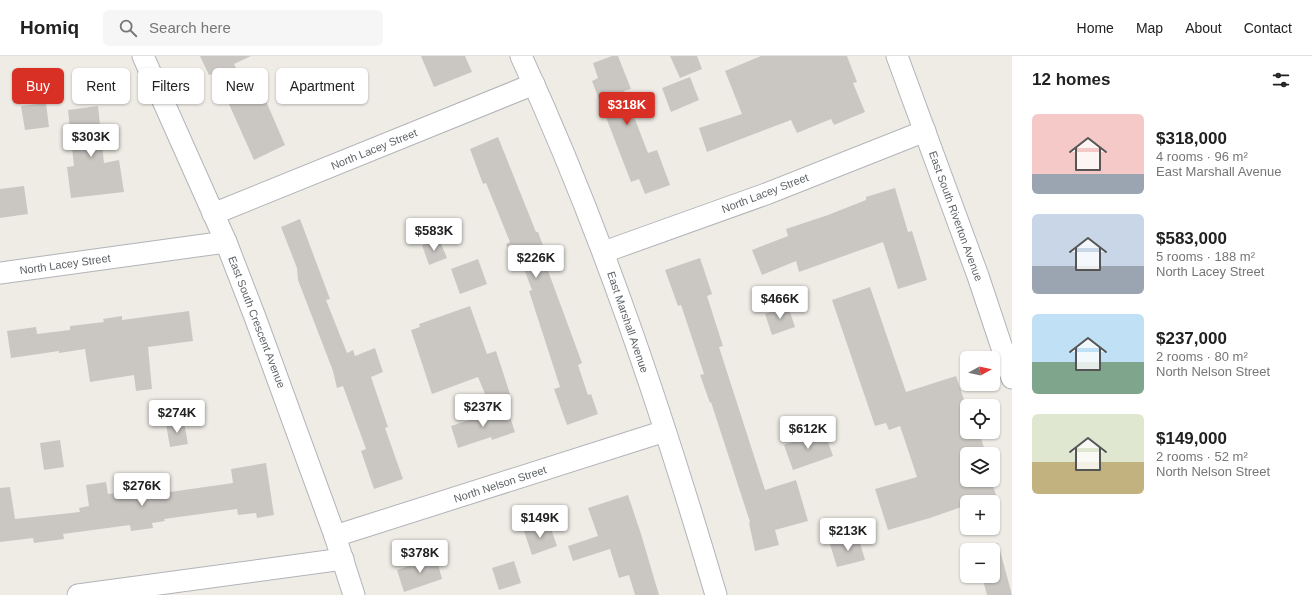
<!DOCTYPE html>
<meta charset="utf-8">
<style>
body{margin:0;font-family:Helvetica,sans-serif;background:#f6f6f6;color:#222;height:100vh;display:flex;flex-direction:column;font-size:15px;white-space:nowrap}
*{box-sizing:border-box;margin:0}
p{font-size:13px;color:#767676}
.icon{flex:none;width:22px;height:22px;fill:none;stroke:currentColor;stroke-width:2;stroke-linecap:round;stroke-linejoin:round}
.map{position:relative;flex:1;overflow:hidden}
.side{display:flex;flex-direction:column;background:#fff;width:300px}
.side>*{flex:none}
.hud{position:absolute;left:12px;top:12px;width:380px;height:36px;display:flex;gap:8px}
.needle{width:26px;rotate:82deg}
.tools{position:absolute;left:960px;top:295px;display:grid;gap:8px}
.tools a{display:grid;place-items:center;width:40px;height:40px;border-radius:6px;background:#fff;box-shadow:0 1px 3px #0004;font-size:20px}
.price{position:absolute;translate:-50% -34px;padding:0 9px;border-radius:4px;background:#fff;color:#222;font-size:13px;line-height:26px;filter:drop-shadow(0 1px 2px #0008)}
.price::after{content:'';position:absolute;left:50%;top:24px;width:12px;height:9px;margin-left:-6px;background:inherit;clip-path:polygon(0 0,100% 0,50% 100%)}
.price.current{background:#d93025;color:#fff}
ul{padding:0;list-style:none}
li{display:flex;align-items:center;gap:12px;height:100px;padding:0 20px}
li span{display:grid;place-items:center;flex:none;width:112px;height:80px;border-radius:6px;color:#555}
li>.icon{margin-inline-start:auto}
span .icon{width:48px;height:48px;fill:#fffc;stroke-width:1}
li b{font-size:17px}
h2{display:flex;justify-content:space-between;align-items:center;height:48px;padding:0 20px;font-size:17px}
.chip{padding:0 14px;border-radius:6px;background:#fff;box-shadow:0 1px 3px #0004;font-size:14px;line-height:36px}
.chip.current{background:#d93025;color:#fff}
header{display:flex;align-items:center;gap:24px;box-sizing:border-box;height:56px;padding:0 20px;background:#fff;border-bottom:1px solid #e0e0e0}
header strong{font-size:19px}
nav{display:flex;gap:22px;margin-inline-start:auto;font-size:14px}
.search{width:280px;height:36px;background:#f6f6f6;display:flex;align-items:center;gap:10px;box-sizing:border-box;padding:0 14px;border-radius:6px;color:#767676;font-size:15px}
main{display:flex;flex:1;min-height:0}
.map>svg:first-child{display:block}
.building{fill:#cac7c3}
.lines{fill:none;stroke-linecap:round;stroke-linejoin:round}
.street-casing{stroke:#b1b4b8;stroke-width:23}
.street{stroke:#fff;stroke-width:21}
.labels{text-anchor:middle;dominant-baseline:central;stroke-width:3.5;stroke-linejoin:round;paint-order:stroke}
.street-label{font-size:11px;fill:#5d6266;stroke:#fff}
</style>
<header>
<strong>Homiq</strong>
<div class="search"><svg class="icon" aria-label="search" viewBox="0 0 24 24"><circle cx="10" cy="10" r="6"/><path d="M15 15l6 6"/></svg>Search here</div>
<nav><a>Home</a><a>Map</a><a>About</a><a>Contact</a></nav>
</header>
<main>
<div class="map">
<svg width="1012" height="539" viewBox="0 0 1012 539">
<rect width="100%" height="100%" fill="#efece6"/>
<!-- building -->
<g class="building">
<path d="M 200,0 L 251,0 L 234,8 L 241,23 L 246,20 L 254,39 L 262,36 L 285,89 L 254,104 L 215,17 L 209,19 Z"/>
<path d="M 421,0 L 465,0 L 472,16 L 434,31 Z"/>
<path d="M 612,0 L 618,0 L 631,33 L 624,35 L 648,97 L 657,94 L 670,129 L 645,138 L 639,123 L 631,126 L 592,25 L 598,22 L 593,7 Z"/>
<path d="M 670,0 L 697,0 L 702,13 L 680,22 Z"/>
<path d="M 761,0 L 847,0 L 857,26 L 853,27 L 865,56 L 834,69 L 831,63 L 797,77 L 791,64 L 707,96 L 699,72 L 742,58 L 725,15 Z"/>
<path d="M 690,21 L 699,44 L 671,56 L 662,32 Z"/>
<path d="M 46,47 L 49,71 L 25,74 L 21,50 Z"/>
<path d="M 98,50 L 104,107 L 119,104 L 124,136 L 71,142 L 67,111 L 74,110 L 68,54 Z"/>
<path d="M 498,81 L 536,176 L 538,176 L 547,200 L 551,211 L 547,212 L 582,307 L 578,309 L 588,339 L 591,338 L 598,358 L 567,369 L 554,333 L 560,331 L 529,235 L 532,234 L 519,200 L 512,203 L 506,188 L 510,186 L 486,127 L 483,128 L 470,93 Z"/>
<path d="M 24,130 L 28,158 L 0,162 L 0,133 Z"/>
<path d="M 895,132 L 908,176 L 912,175 L 927,224 L 898,233 L 883,186 L 799,216 L 796,205 L 762,219 L 752,194 L 788,180 L 786,173 L 828,159 L 866,144 L 866,141 Z"/>
<path d="M 300,163 L 330,243 L 326,244 L 347,297 L 353,294 L 355,300 L 375,292 L 383,316 L 371,321 L 388,371 L 385,372 L 403,423 L 374,433 L 361,395 L 366,393 L 343,330 L 337,332 L 333,315 L 298,224 L 297,212 L 281,171 Z"/>
<path d="M 439,183 L 447,202 L 429,209 L 422,189 Z"/>
<path d="M 700,202 L 712,238 L 707,240 L 723,290 L 719,291 L 765,434 L 796,424 L 808,465 L 775,474 L 779,489 L 755,495 L 749,467 L 750,466 L 711,346 L 710,347 L 700,319 L 704,318 L 681,249 L 678,250 L 665,214 Z"/>
<path d="M 478,203 L 487,228 L 460,238 L 451,213 Z"/>
<path d="M 870,231 L 906,336 L 956,320 L 967,353 L 967,376 L 979,376 L 986,398 L 967,398 L 967,424 L 991,424 L 996,439 L 976,446 L 967,446 L 967,449 L 930,462 L 888,474 L 875,433 L 917,421 L 900,370 L 889,374 L 886,367 L 875,370 L 832,244 Z"/>
<path d="M 470,250 L 487,298 L 496,295 L 510,338 L 488,345 L 478,321 L 432,338 L 411,274 L 420,271 L 419,268 Z"/>
<path d="M 788,250 L 795,271 L 772,279 L 765,258 Z"/>
<path d="M 189,255 L 193,285 L 148,291 L 152,333 L 136,335 L 134,319 L 90,326 L 85,293 L 59,297 L 59,295 L 11,302 L 7,275 L 36,271 L 37,278 L 70,274 L 70,270 L 104,266 L 103,263 L 122,260 L 122,264 Z"/>
<path d="M 507,352 L 515,376 L 492,384 L 491,381 L 458,392 L 451,370 Z"/>
<path d="M 184,366 L 188,388 L 170,391 L 166,368 Z"/>
<path d="M 824,375 L 833,400 L 793,414 L 784,389 Z"/>
<path d="M 60,384 L 64,411 L 44,414 L 40,387 Z"/>
<path d="M 266,407 L 274,459 L 257,462 L 256,457 L 238,459 L 237,453 L 164,463 L 165,465 L 152,467 L 153,472 L 131,475 L 130,469 L 63,478 L 64,483 L 34,487 L 33,482 L 0,486 L 0,432 L 10,431 L 15,463 L 80,456 L 79,452 L 89,450 L 86,429 L 106,426 L 108,438 L 148,433 L 149,439 L 233,427 L 231,413 Z"/>
<path d="M 628,439 L 641,478 L 659,539 L 635,539 L 629,519 L 619,522 L 610,493 L 573,505 L 568,490 L 598,480 L 588,452 Z"/>
<path d="M 549,467 L 557,490 L 532,499 L 524,475 Z"/>
<path d="M 858,480 L 865,504 L 837,511 L 830,488 Z"/>
<path d="M 998,487 L 1012,539 L 987,539 L 982,520 L 993,520 L 993,494 L 975,493 Z"/>
<path d="M 436,501 L 442,523 L 404,536 L 397,514 Z"/>
<path d="M 514,505 L 521,527 L 499,534 L 492,512 Z"/>
</g>
<g class="lines">
<!-- street casing -->
<g class="street-casing">
<g id="street">
<path d="M 143,0 L 226,186 L 255,261 L 335,480 L 354,539"/>
<path d="M 521,0 C 601,173 662,356 716,539"/>
<path d="M 897,0 L 978,220 L 1012,322"/>
<path d="M 213,158 L 534,28"/>
<path d="M 604,196 L 766,138 L 925,75"/>
<path d="M 0,217 L 226,186"/>
<path d="M 335,480 L 665,375"/>
<path d="M 78,539 L 343,503"/>
</g>
</g>
<!-- street -->
<use href="#street" class="street"/>
</g>
<g class="labels">
<!-- street labels -->
<g class="street-label">
<text transform="translate(374 93) rotate(-22)">North Lacey Street</text>
<text transform="translate(765 137) rotate(-21)">North Lacey Street</text>
<text transform="translate(956 160) rotate(70)">East South Riverton Avenue</text>
<text transform="translate(65 208) rotate(-8)">North Lacey Street</text>
<text transform="translate(257 266) rotate(69)">East South Crescent Avenue</text>
<text transform="translate(628 266) rotate(71)">East Marshall Avenue</text>
<text transform="translate(500 428) rotate(-18)">North Nelson Street</text>
</g>
</g>
</svg>
<div class="tools">
<a><svg class="needle" viewBox="-14 -14 28 28"><path d="M0-13l5 13h-10z" fill="#e53935"/><path d="M0 13l5-13h-10z" fill="#767676"/></svg></a>
<a><svg class="icon" aria-label="locate" viewBox="0 0 24 24"><circle cx="12" cy="12" r="6"/><path d="M12 2v4M12 18v4M2 12h4M18 12h4"/></svg></a>
<a><svg class="icon" aria-label="layers" viewBox="0 0 24 24"><path d="M12 4l9 5-9 5-9-5zM3 14l9 5 9-5"/></svg></a>
<a>+</a>
<a>−</a>
</div>
<b class="price current" style="left:627px;top:70px">$318K</b>
<b class="price" style="left:91px;top:102px">$303K</b>
<b class="price" style="left:434px;top:196px">$583K</b>
<b class="price" style="left:536px;top:223px">$226K</b>
<b class="price" style="left:780px;top:264px">$466K</b>
<b class="price" style="left:483px;top:372px">$237K</b>
<b class="price" style="left:177px;top:378px">$274K</b>
<b class="price" style="left:808px;top:394px">$612K</b>
<b class="price" style="left:142px;top:451px">$276K</b>
<b class="price" style="left:540px;top:483px">$149K</b>
<b class="price" style="left:848px;top:496px">$213K</b>
<b class="price" style="left:420px;top:518px">$378K</b>
<div class="hud">
<a class="chip current">Buy</a>
<a class="chip">Rent</a>
<a class="chip">Filters</a>
<a class="chip">New</a>
<a class="chip">Apartment</a>
</div>
</div>
<section class="side">
<h2>12 homes<svg class="icon" aria-label="filters" viewBox="0 0 24 24"><path d="M4 7h16M4 17h16"/><circle cx="9" cy="7" r="2"/><circle cx="15" cy="17" r="2"/></svg></h2>
<ul>
<li><span style="background:linear-gradient(#f6c9c9 75%,#9aa5b1 0)"><svg class="icon" aria-label="home" viewBox="0 0 24 24"><path d="M3 11l9-7 9 7M6 9v11h12V9"/></svg></span><div><b>$318,000</b><p>4 rooms · 96 m²</p><p>East Marshall Avenue</p></div></li>
<li><span style="background:linear-gradient(#c9d6e8 65%,#9aa5b1 0)"><svg class="icon" aria-label="home" viewBox="0 0 24 24"><path d="M3 11l9-7 9 7M6 9v11h12V9"/></svg></span><div><b>$583,000</b><p>5 rooms · 188 m²</p><p>North Lacey Street</p></div></li>
<li><span style="background:linear-gradient(#bfe0f5 60%,#7fa58c 0)"><svg class="icon" aria-label="home" viewBox="0 0 24 24"><path d="M3 11l9-7 9 7M6 9v11h12V9"/></svg></span><div><b>$237,000</b><p>2 rooms · 80 m²</p><p>North Nelson Street</p></div></li>
<li><span style="background:linear-gradient(#dfe7d0 60%,#c2b280 0)"><svg class="icon" aria-label="home" viewBox="0 0 24 24"><path d="M3 11l9-7 9 7M6 9v11h12V9"/></svg></span><div><b>$149,000</b><p>2 rooms · 52 m²</p><p>North Nelson Street</p></div></li>
</ul>
</section>
</main>
